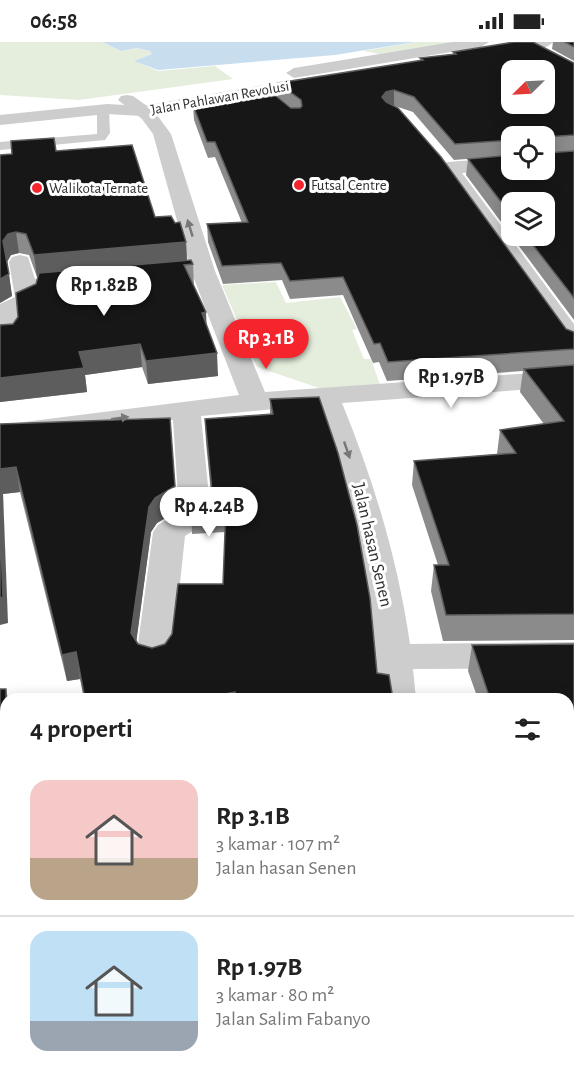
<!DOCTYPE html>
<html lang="id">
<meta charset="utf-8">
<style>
body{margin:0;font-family:"Alegreya Sans",sans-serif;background:#f6f6f6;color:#222;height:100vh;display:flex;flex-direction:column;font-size:22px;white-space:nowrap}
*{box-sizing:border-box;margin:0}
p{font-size:20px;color:#767676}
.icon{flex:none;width:33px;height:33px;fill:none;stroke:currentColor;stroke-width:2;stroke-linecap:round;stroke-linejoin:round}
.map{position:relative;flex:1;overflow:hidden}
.drawer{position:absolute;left:0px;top:651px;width:574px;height:384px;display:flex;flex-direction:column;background:#fff;border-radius:18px 18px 0 0;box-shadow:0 3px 15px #0003}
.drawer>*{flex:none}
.needle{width:39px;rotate:246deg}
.controls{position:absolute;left:501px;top:18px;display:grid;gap:12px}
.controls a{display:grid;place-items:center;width:54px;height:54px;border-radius:12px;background:#fff;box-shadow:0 3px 15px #0003;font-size:30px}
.price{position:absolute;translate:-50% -51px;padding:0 14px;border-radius:21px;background:#fff;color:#222;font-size:20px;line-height:39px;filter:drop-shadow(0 2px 3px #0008)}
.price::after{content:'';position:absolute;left:50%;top:36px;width:18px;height:14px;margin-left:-9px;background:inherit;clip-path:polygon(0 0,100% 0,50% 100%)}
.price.active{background:#f4252c;color:#fff}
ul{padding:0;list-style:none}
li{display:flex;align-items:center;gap:18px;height:150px;padding:0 30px}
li+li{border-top:2px solid #e0e0e0}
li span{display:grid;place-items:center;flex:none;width:168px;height:120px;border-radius:18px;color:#555}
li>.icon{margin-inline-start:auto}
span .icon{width:72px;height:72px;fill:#fffc;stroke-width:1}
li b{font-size:26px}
h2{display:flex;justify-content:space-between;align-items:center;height:72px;padding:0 30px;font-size:26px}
.status{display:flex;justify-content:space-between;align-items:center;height:42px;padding:0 30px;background:#fff;direction:ltr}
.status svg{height:16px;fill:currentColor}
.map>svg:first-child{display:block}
.green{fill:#e5eedd}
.water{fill:#c8deef}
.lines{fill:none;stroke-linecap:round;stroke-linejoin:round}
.service{fill:#cdcdcd;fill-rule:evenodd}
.minor{fill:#cdcdcd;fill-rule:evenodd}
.tertiary{fill:#cdcdcd;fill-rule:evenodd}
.wall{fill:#8b8b8b;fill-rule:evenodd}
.shaded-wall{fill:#5d5d5d}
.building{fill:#171717;stroke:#5d5d5d;stroke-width:1.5;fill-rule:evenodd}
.oneway{fill:#777}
.poi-dot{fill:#f4252c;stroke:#fff;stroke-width:2}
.labels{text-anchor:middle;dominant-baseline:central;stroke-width:6;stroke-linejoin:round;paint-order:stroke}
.far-street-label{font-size:15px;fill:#303030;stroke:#fff}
.far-poi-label{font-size:15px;fill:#303030;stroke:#fff;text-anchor:start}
.street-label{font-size:18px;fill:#303030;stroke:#fff}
</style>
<div class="status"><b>06:58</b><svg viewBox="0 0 49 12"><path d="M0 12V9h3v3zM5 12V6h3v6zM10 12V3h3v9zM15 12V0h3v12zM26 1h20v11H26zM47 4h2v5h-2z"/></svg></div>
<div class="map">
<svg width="574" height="1035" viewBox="0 0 574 1035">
<rect width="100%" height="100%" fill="#fff"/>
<!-- green -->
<g class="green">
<path d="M 0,0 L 102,0 L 121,9 L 137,6 L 150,9 L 152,12 L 135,19 L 158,29 L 215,24 L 233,37 L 79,58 L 0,53 Z"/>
<path d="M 415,0 L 462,0 L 380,12 L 363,9 Z"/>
<path d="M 276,240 L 286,261 L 340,255 L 357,287 L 352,288 L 364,317 L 371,317 L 380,343 L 322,347 L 257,325 L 222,243 Z"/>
</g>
<!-- water -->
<path class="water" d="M 102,0 L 415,0 L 335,13 L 158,28 L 134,19 L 152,12 L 150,9 L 137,6 L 121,9 Z"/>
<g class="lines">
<!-- service -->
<path class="service" d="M 103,65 L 109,68 L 110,91 L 105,98 L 0,108 L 0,100 L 97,92 L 97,68 Z"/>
<!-- minor -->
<g class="minor">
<path d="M 127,53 L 133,54 L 154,69 L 171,92 L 215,229 L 265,350 L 574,328 L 574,344 L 342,361 C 374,439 398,519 410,602 L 574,600 L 574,626 L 413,627 L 416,657 L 378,657 C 372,555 352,458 315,363 L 201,374 L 211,474 L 206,481 L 185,494 L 172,617 L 167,626 L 154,630 L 141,626 L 136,617 L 153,490 L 158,483 L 179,470 L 173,378 L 0,401 L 0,383 L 239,353 L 191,229 L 153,92 L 142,77 L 118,58 L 121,54 Z"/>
<path d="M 512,115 L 512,127 L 462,131 L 574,282 L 574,308 L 565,305 L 438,126 L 441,122 L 448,120 Z"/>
<path d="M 20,213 L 28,215 L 35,237 L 76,234 L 84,236 L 88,241 L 84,246 L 39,251 L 40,258 L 37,263 L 17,272 L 19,298 L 15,303 L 0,304 L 0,262 L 15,255 L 9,220 L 12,215 Z"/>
<rect x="389" y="1029" width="50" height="6"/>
</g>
<!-- tertiary -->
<g class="tertiary">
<path d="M 453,0 L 489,0 L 481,5 L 294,36 L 286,31 L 294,26 Z"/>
<path d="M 517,0 L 554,0 L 546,5 L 491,14 L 483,9 L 485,6 Z"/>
<path d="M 322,33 L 328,34 L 330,38 L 328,42 L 142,74 L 107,72 L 0,83 L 0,73 L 107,62 L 142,64 Z"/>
</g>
</g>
<!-- wall -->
<g class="wall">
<path d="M 553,0 L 574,0 L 574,19 L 552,7 Z"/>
<path d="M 453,10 L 574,21 L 574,109 L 546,111 L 574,109 L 574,278 L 466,133 L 468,117 L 512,113 L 454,118 L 413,70 L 392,63 L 566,287 L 574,290 L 574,598 L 443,599 L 431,549 L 434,523 L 438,523 L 412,443 L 414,419 L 497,412 L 500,388 L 544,382 L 520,350 L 523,329 L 387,339 L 379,320 L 373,321 L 343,253 L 290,257 L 282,238 L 223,242 L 208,200 L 207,182 L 242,181 L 215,115 L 208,116 L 194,78 L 193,63 L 292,66 L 278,55 L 278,41 L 420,19 L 420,16 L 453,12 ZM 512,94 L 544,94 L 544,128 L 512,113 ZM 512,160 L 544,194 L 512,194 Z"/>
<path d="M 56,109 L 155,175 L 175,181 L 186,200 L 187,218 L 193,222 L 194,244 L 206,283 L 218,334 L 148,342 L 142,325 L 85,333 L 87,350 L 0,360 L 0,283 L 13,282 L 18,275 L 36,242 L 38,234 L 37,235 L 29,213 L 19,211 L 11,213 L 7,220 L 12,254 L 0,261 L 0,113 Z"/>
<path d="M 270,357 L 377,631 L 393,657 L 84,657 L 80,637 L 67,639 L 20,450 L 3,452 L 8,581 L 0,382 L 177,469 L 157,481 L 151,490 L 136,600 L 138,602 L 152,606 L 165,602 L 223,542 L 225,490 L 192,492 L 191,467 L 206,458 L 211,451 L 206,401 L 205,377 L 270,372 Z"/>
<path d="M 472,603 L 568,657 L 478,657 L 468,629 Z"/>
<path d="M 0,647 L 6,647 L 8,657 L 6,657 L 6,876 L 0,877 Z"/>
<path d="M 568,811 L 574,814 L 574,975 L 568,975 Z"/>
</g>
<!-- shaded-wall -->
<g class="shaded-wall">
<path d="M 394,48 L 394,63 L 385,65 L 382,55 L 386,50 Z"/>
<path d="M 16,190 L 19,211 L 11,213 L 7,220 L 3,199 L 8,192 Z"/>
<path d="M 186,200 L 187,221 L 37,235 L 34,213 Z"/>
<path d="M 9,232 L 12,254 L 0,261 L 0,237 Z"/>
<path d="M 206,270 L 207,292 L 202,271 Z"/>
<path d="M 140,302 L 142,325 L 85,333 L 87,350 L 0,360 L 0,336 L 79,310 Z"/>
<path d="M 217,311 L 218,334 L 148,342 L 146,319 Z"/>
<path d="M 170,376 L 177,469 L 157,481 L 151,490 L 134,617 L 131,591 L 149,465 Z"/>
<path d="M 16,425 L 20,450 L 3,452 L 8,581 L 0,583 L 0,427 Z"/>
<path d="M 76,610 L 80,637 L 67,639 L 62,613 Z"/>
<path d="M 235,650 L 235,657 L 202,657 Z"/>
<path d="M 574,701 L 574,726 L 568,727 L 568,702 Z"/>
</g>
<!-- building -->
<g class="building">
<path d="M 514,0 L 533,0 L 574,21 L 574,93 L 546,95 L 544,97 L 544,94 L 512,94 L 512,98 L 455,102 L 414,55 L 394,48 L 386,50 L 382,55 L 386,60 L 398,66 L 441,115 L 566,287 L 574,290 L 574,307 L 388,320 L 380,301 L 374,302 L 343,235 L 290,239 L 281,221 L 222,224 L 207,182 L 248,180 L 215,100 L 207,100 L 193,63 L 276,54 L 291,66 L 300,66 L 302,64 L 301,58 L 278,41 L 423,18 L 420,16 L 456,12 L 453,10 ZM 512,28 L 544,28 L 544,62 L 512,62 Z"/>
<path d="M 565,0 L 574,0 L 574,5 Z"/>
<path d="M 54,96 L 56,109 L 132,103 L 155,175 L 171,174 L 175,181 L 180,180 L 186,200 L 34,213 L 26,192 L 16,190 L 8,192 L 3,199 L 9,232 L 0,237 L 0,113 L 12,112 L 11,99 Z"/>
<path d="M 574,109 L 574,256 L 526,194 L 544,194 L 544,160 L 512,160 L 512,174 L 468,117 L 512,113 L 512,128 L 544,128 L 544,110 L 546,111 Z"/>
<path d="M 191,218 L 193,222 L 184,223 L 206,270 L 202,271 L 217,311 L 146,319 L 140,302 L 79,310 L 84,326 L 0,336 L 0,283 L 13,282 L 18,275 L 16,251 L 36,242 L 39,231 Z"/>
<path d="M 574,323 L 574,572 L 446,573 L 434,523 L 449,523 L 414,419 L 516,411 L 500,388 L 564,379 L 524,327 Z"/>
<path d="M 319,355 L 338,411 L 357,483 L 370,556 L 377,631 L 389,633 L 393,657 L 235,657 L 235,650 L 202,657 L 85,657 L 76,610 L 62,613 L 16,425 L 0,427 L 0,382 L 170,376 L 175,444 L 155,456 L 149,465 L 131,591 L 138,602 L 152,606 L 165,602 L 172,592 L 178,542 L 223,542 L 226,465 L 191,467 L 206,458 L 212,449 L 205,377 L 273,372 L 270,357 Z"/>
<path d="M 0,477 L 3,555 L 0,556 Z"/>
<path d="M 574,602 L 574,701 L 568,702 L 568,657 L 490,657 L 472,603 Z"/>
<path d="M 0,647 L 6,647 L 6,849 L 0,850 Z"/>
<path d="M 568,811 L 574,812 L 574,949 L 568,948 Z"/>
</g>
<!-- one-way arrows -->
<defs><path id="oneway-solid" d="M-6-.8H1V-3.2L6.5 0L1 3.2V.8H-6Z" transform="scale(1.5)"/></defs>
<g class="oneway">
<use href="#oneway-solid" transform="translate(190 186) rotate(-107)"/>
<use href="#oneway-solid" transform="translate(120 376) rotate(-8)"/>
<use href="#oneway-solid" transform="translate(347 408) rotate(71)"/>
</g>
<!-- markers -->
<g class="poi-dot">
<circle cx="299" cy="143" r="6"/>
<circle cx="37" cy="146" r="6"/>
</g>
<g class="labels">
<!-- far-street labels -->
<g class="far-street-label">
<text transform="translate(220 56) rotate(-10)">Jalan Pahlawan Revolusi</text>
</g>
<!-- far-poi labels -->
<g class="far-poi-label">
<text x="311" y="143">Futsal Centre</text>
<text x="49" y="146">Walikota Ternate</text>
</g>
<!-- street labels -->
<g class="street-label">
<text transform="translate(372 503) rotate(77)">Jalan hasan Senen</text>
</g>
</g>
</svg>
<div class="controls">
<a><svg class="needle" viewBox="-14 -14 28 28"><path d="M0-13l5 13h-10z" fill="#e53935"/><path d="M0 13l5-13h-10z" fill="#767676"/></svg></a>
<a><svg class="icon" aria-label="locate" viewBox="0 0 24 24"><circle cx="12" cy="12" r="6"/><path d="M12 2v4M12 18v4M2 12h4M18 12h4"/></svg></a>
<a><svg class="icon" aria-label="layers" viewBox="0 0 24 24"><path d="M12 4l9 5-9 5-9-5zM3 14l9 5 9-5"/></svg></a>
</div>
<b class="price" style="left:104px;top:275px">Rp 1.82B</b>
<b class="price active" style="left:266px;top:328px">Rp 3.1B</b>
<b class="price" style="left:451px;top:367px">Rp 1.97B</b>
<b class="price" style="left:209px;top:496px">Rp 4.24B</b>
<section class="drawer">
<h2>4 properti<svg class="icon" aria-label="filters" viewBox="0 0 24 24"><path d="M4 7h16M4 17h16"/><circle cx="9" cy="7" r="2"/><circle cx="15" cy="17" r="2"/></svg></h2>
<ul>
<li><span style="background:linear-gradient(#f6c9c9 65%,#b9a48a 0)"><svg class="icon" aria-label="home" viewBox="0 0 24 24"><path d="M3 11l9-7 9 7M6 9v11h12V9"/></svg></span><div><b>Rp 3.1B</b><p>3 kamar · 107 m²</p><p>Jalan hasan Senen</p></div></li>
<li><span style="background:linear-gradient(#bfe0f5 75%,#9aa5b1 0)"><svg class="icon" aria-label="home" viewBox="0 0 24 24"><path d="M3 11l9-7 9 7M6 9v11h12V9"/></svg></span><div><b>Rp 1.97B</b><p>3 kamar · 80 m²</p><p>Jalan Salim Fabanyo</p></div></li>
</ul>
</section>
</div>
